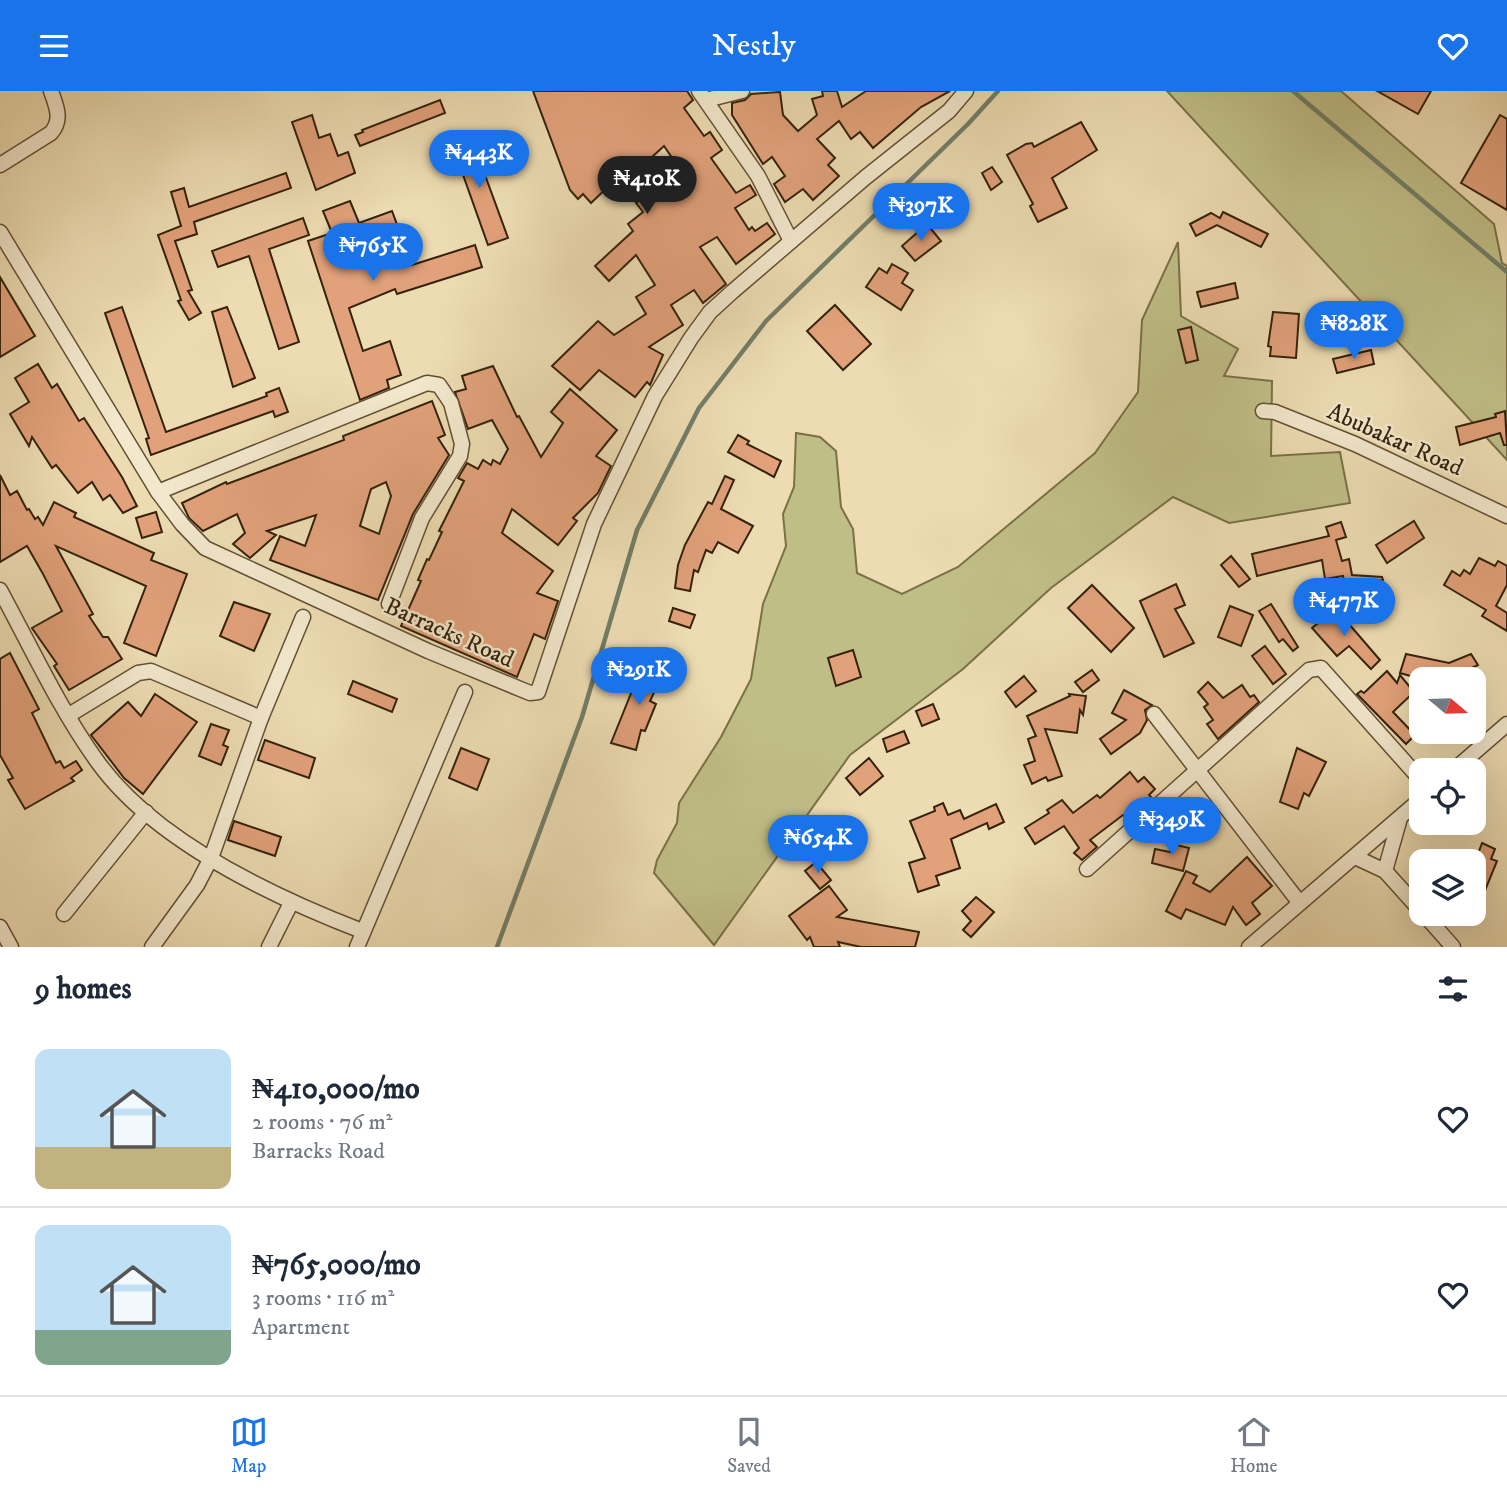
<!DOCTYPE html>
<meta charset="utf-8">
<style>
body{margin:0;font-family:"IM FELL DW Pica",serif;background:#f6f6f7;color:#1f2937;height:100vh;display:flex;flex-direction:column;font-size:26px;white-space:nowrap}
*{box-sizing:border-box;margin:0}
p{font-size:23px;color:#747a83}
.icon{flex:none;width:38px;height:38px;fill:none;stroke:currentColor;stroke-width:2;stroke-linecap:round;stroke-linejoin:round}
.map{position:relative;height:856px;overflow:hidden}
.panel{display:flex;flex-direction:column;background:#fff;flex:1}
.panel>*{flex:none}
.needle{width:46px;rotate:109deg}
.fabs{position:absolute;left:1409px;top:576px;display:grid;gap:14px}
.fabs a{display:grid;place-items:center;width:77px;height:77px;border-radius:14px;background:#fff;box-shadow:0 7px 28px #0002;font-size:35px}
.price{position:absolute;translate:-50% -60px;padding:0 16px;border-radius:24px;background:#1a73e8;color:#fff;font-size:23px;line-height:46px;filter:drop-shadow(0 2px 4px #0008)}
.price::after{content:'';position:absolute;left:50%;top:42px;width:21px;height:16px;margin-left:-10px;background:inherit;clip-path:polygon(0 0,100% 0,50% 100%)}
.price.current{background:#222;color:#fff}
ul{padding:0;list-style:none}
li{display:flex;align-items:center;gap:21px;height:175px;padding:0 35px}
li+li{border-top:2px solid #e0e1e3}
li span{display:grid;place-items:center;flex:none;width:196px;height:140px;border-radius:14px;color:#555}
li>.icon{margin-inline-start:auto}
span .icon{width:84px;height:84px;fill:#fffc;stroke-width:1}
li b{font-size:30px}
h2{display:flex;justify-content:space-between;align-items:center;height:84px;padding:0 35px;font-size:30px}
header{display:flex;justify-content:space-between;align-items:center;height:91px;padding:0 35px;background:#1a73e8;color:#fff;font-size:32px;font-weight:600}
.tabs{display:flex;justify-content:space-around;align-items:center;height:98px;border-top:2px solid #e0e1e3;background:#fff;font-size:19px;color:#747a83}
.tabs a{display:grid;justify-items:center;gap:4px}
.tabs .current{color:#1a73e8}
.map>svg:first-child{display:block}
.green{fill:#c0be87;stroke:#7a7048;stroke-width:2}
.lines{fill:none;stroke-linecap:round;stroke-linejoin:round}
.stream{stroke:#727e68;stroke-width:4.5}
.building{fill:#e1a17a;stroke:#35220a;stroke-width:2;fill-rule:evenodd}
.street-casing{stroke:#635034;stroke-width:17}
.street{stroke:#f3e8cd;stroke-width:14}
.labels{text-anchor:middle;dominant-baseline:central;stroke-width:5;stroke-linejoin:round;paint-order:stroke}
.street-label{font-size:24px;fill:#35220a;stroke:#f3e8cd}
</style>
<header><svg class="icon" aria-label="menu" viewBox="0 0 24 24"><path d="M4 6h16M4 12h16M4 18h16"/></svg>Nestly<svg class="icon" aria-label="heart" viewBox="0 0 24 24"><path d="M12 20l-8-8c-3-5 5-10 8-4 3-6 11-1 8 4z"/></svg></header>
<div class="map">
<svg width="1507" height="856" viewBox="0 0 1507 856">
<rect width="100%" height="100%" fill="#eddcb2"/>
<filter id="stains"><feTurbulence type="fractalNoise" baseFrequency=".00286" numOctaves="4"/><feColorMatrix values="0 0 0 0 .2 0 0 0 0 .09 0 0 0 0 .02 0 0 0 .5 -.17"/></filter>
<radialGradient id="worn" r=".72"><stop offset=".6" stop-color="#630" stop-opacity="0"/><stop offset="1" stop-color="#630" stop-opacity=".3"/></radialGradient>
<!-- green -->
<g class="green">
<path d="M 1167,0 L 1341,0 L 1494,133 L 1502,172 L 1507,175 L 1507,369 Z"/>
<path d="M 1178,151 L 1181,225 L 1238,258 L 1224,285 L 1272,290 L 1271,365 L 1340,361 L 1350,412 L 1229,432 L 1173,406 L 1051,497 L 963,578 L 850,664 L 714,854 L 654,782 L 657,769 L 677,732 L 679,712 L 721,646 L 751,588 L 763,513 L 786,455 L 783,423 L 794,396 L 796,342 L 820,346 L 836,360 L 841,416 L 853,438 L 857,482 L 902,503 L 958,476 L 1095,362 L 1138,301 L 1142,229 Z"/>
</g>
<g class="lines">
<!-- stream -->
<g class="stream">
<path d="M 1293,0 L 1507,181"/>
<path d="M 497,856 L 582,626 L 637,439 L 699,317 L 766,230 L 968,33 L 998,0"/>
</g>
</g>
<!-- building -->
<g class="building">
<path d="M 533,0 L 687,0 L 693,9 L 684,17 L 704,45 L 710,41 L 722,59 L 711,67 L 736,102 L 750,94 L 756,104 L 735,117 L 749,139 L 752,136 L 755,140 L 767,132 L 775,143 L 736,173 L 717,146 L 700,156 L 726,193 L 703,212 L 694,199 L 671,214 L 683,234 L 649,256 L 663,264 L 650,294 L 647,291 L 635,306 L 599,279 L 580,299 L 552,275 L 598,230 L 614,244 L 646,223 L 636,206 L 655,194 L 636,164 L 609,190 L 595,175 L 633,140 L 628,133 L 643,121 L 636,112 L 679,77 L 664,55 L 617,98 L 612,92 L 591,112 L 583,103 L 578,108 L 570,99 Z"/>
<path d="M 822,0 L 837,0 L 842,16 L 866,0 L 950,0 L 921,16 L 873,57 L 860,41 L 851,48 L 839,30 L 817,48 L 835,67 L 828,74 L 839,85 L 813,109 L 803,98 L 785,111 L 774,93 L 785,85 L 772,66 L 763,73 L 732,24 L 732,12 L 745,9 L 751,3 L 780,1 L 783,24 L 798,40 L 817,24 L 812,8 L 823,5 Z"/>
<path d="M 1377,0 L 1431,0 L 1418,23 Z"/>
<path d="M 440,9 L 445,22 L 360,55 L 355,44 L 363,41 L 362,39 Z"/>
<path d="M 312,24 L 319,47 L 330,43 L 338,65 L 348,61 L 355,82 L 316,99 L 292,31 Z"/>
<path d="M 1500,24 L 1507,28 L 1507,119 L 1461,92 Z"/>
<path d="M 1081,31 L 1097,59 L 1052,87 L 1067,117 L 1038,131 L 1030,115 L 1033,113 L 1007,64 L 1026,53 L 1032,52 L 1034,56 Z"/>
<path d="M 470,43 L 508,147 L 488,154 L 451,50 Z"/>
<path d="M 992,76 L 1002,91 L 991,99 L 982,82 Z"/>
<path d="M 286,82 L 291,97 L 194,131 L 197,143 L 175,150 L 192,199 L 188,200 L 201,222 L 189,229 L 178,210 L 181,209 L 158,144 L 181,135 L 171,101 L 184,97 L 189,116 Z"/>
<path d="M 350,110 L 359,132 L 392,120 L 412,174 L 475,154 L 482,176 L 397,203 L 395,198 L 349,217 L 363,260 L 390,250 L 401,284 L 387,289 L 389,297 L 360,309 L 308,150 L 332,142 L 323,120 Z"/>
<path d="M 1223,121 L 1268,143 L 1261,156 L 1217,134 L 1196,145 L 1190,133 L 1211,122 L 1220,127 Z"/>
<path d="M 303,127 L 309,144 L 269,158 L 299,251 L 279,258 L 249,165 L 218,176 L 212,160 Z"/>
<path d="M 927,133 L 941,150 L 915,170 L 902,155 Z"/>
<path d="M 892,173 L 908,182 L 902,192 L 913,199 L 901,219 L 866,196 L 879,177 L 887,182 Z"/>
<path d="M 0,186 L 35,245 L 0,266 Z"/>
<path d="M 1235,192 L 1238,207 L 1201,216 L 1197,201 Z"/>
<path d="M 835,214 L 871,253 L 843,279 L 807,240 Z"/>
<path d="M 122,216 L 166,341 L 267,305 L 266,302 L 279,297 L 288,321 L 275,326 L 273,320 L 151,364 L 146,348 L 149,347 L 105,222 Z"/>
<path d="M 227,216 L 255,287 L 233,296 L 212,221 Z"/>
<path d="M 1273,221 L 1299,223 L 1296,267 L 1270,265 L 1271,256 L 1268,255 Z"/>
<path d="M 1191,236 L 1198,269 L 1186,272 L 1178,239 Z"/>
<path d="M 1371,259 L 1374,273 L 1337,282 L 1333,268 Z"/>
<path d="M 38,273 L 52,297 L 57,293 L 79,330 L 84,327 L 122,386 L 137,415 L 123,422 L 110,404 L 103,409 L 92,391 L 78,402 L 56,374 L 52,377 L 32,346 L 29,355 L 10,323 L 29,311 L 15,287 Z"/>
<path d="M 493,275 L 517,326 L 519,325 L 541,366 L 563,332 L 551,321 L 570,298 L 617,339 L 596,365 L 611,375 L 598,402 L 573,427 L 577,430 L 558,454 L 512,418 L 502,442 L 553,480 L 537,502 L 558,510 L 545,548 L 534,543 L 517,586 L 401,535 L 421,490 L 418,489 L 427,468 L 429,469 L 442,441 L 439,440 L 464,390 L 458,387 L 467,372 L 478,378 L 483,369 L 491,374 L 493,369 L 500,373 L 508,358 L 492,329 L 468,338 L 455,301 L 466,298 L 462,285 Z"/>
<path d="M 432,310 L 445,344 L 438,347 L 449,364 L 413,423 L 378,509 L 270,469 L 280,445 L 305,455 L 316,424 L 267,440 L 276,444 L 250,467 L 233,453 L 245,442 L 237,423 L 203,440 L 189,427 L 182,412 L 226,391 L 227,393 L 344,349 L 343,345 ZM 386,391 L 391,405 L 379,443 L 360,435 L 371,398 Z"/>
<path d="M 1505,320 L 1507,354 L 1504,354 L 1500,342 L 1460,354 L 1456,336 L 1496,326 L 1495,323 Z"/>
<path d="M 738,344 L 749,350 L 747,353 L 781,370 L 774,386 L 728,361 Z"/>
<path d="M 0,384 L 10,404 L 17,400 L 27,419 L 29,418 L 35,428 L 38,426 L 43,434 L 54,411 L 76,422 L 74,426 L 154,462 L 151,469 L 187,483 L 156,565 L 124,552 L 146,495 L 56,455 L 93,523 L 89,525 L 103,546 L 108,546 L 122,568 L 69,599 L 54,575 L 57,573 L 32,537 L 62,520 L 43,483 L 27,455 L 0,471 Z"/>
<path d="M 725,385 L 734,389 L 721,418 L 753,435 L 738,462 L 718,451 L 712,462 L 706,459 L 698,481 L 694,479 L 690,500 L 675,497 L 678,474 L 685,454 L 708,411 L 712,413 Z"/>
<path d="M 156,421 L 162,441 L 142,447 L 136,427 Z"/>
<path d="M 1414,430 L 1424,447 L 1387,472 L 1376,454 Z"/>
<path d="M 1341,431 L 1346,446 L 1336,449 L 1342,470 L 1349,468 L 1352,484 L 1382,486 L 1383,489 L 1345,497 L 1343,485 L 1325,488 L 1322,469 L 1257,485 L 1252,463 L 1329,445 L 1326,436 Z"/>
<path d="M 1231,465 L 1250,488 L 1239,496 L 1221,474 Z"/>
<path d="M 1479,467 L 1495,475 L 1498,470 L 1507,475 L 1507,494 L 1496,515 L 1507,522 L 1507,540 L 1482,525 L 1486,519 L 1444,494 L 1452,480 L 1460,485 L 1464,479 L 1470,483 Z"/>
<path d="M 1176,493 L 1185,514 L 1175,518 L 1194,552 L 1164,566 L 1140,510 Z"/>
<path d="M 1092,494 L 1134,537 L 1111,561 L 1068,517 Z"/>
<path d="M 234,511 L 270,523 L 254,560 L 220,545 Z"/>
<path d="M 1271,513 L 1298,556 L 1293,560 L 1283,548 L 1279,551 L 1259,520 Z"/>
<path d="M 1230,515 L 1253,524 L 1241,555 L 1218,546 Z"/>
<path d="M 673,517 L 695,524 L 690,537 L 669,530 Z"/>
<path d="M 1336,518 L 1380,569 L 1371,578 L 1349,555 L 1337,565 L 1312,537 Z"/>
<path d="M 1265,555 L 1286,583 L 1273,593 L 1252,565 Z"/>
<path d="M 853,559 L 861,586 L 836,595 L 828,567 Z"/>
<path d="M 10,562 L 39,618 L 32,622 L 56,672 L 60,670 L 64,677 L 76,670 L 82,679 L 71,687 L 74,690 L 25,718 L 8,689 L 13,687 L 0,664 L 0,568 Z"/>
<path d="M 1406,563 L 1449,572 L 1471,563 L 1478,574 L 1449,588 L 1421,586 L 1421,588 L 1400,582 Z"/>
<path d="M 653,567 L 668,572 L 650,610 L 656,613 L 645,640 L 641,639 L 636,659 L 611,652 L 636,590 L 642,580 L 648,583 Z"/>
<path d="M 1092,579 L 1099,589 L 1083,601 L 1075,591 Z"/>
<path d="M 1387,580 L 1397,592 L 1400,584 L 1414,601 L 1393,621 L 1415,644 L 1406,653 L 1357,603 L 1361,600 L 1364,602 Z"/>
<path d="M 1024,585 L 1036,600 L 1016,616 L 1005,601 Z"/>
<path d="M 353,590 L 397,608 L 392,621 L 348,603 Z"/>
<path d="M 1208,591 L 1223,607 L 1242,594 L 1250,606 L 1254,604 L 1259,611 L 1218,648 L 1207,633 L 1213,629 L 1204,616 L 1208,613 L 1198,601 Z"/>
<path d="M 1124,599 L 1152,614 L 1145,619 L 1147,629 L 1140,642 L 1111,663 L 1100,648 L 1126,629 L 1112,622 Z"/>
<path d="M 155,603 L 197,631 L 143,703 L 124,687 L 91,644 L 128,611 L 141,625 Z"/>
<path d="M 1069,603 L 1086,605 L 1083,624 L 1080,619 L 1077,642 L 1045,638 L 1062,685 L 1048,690 L 1046,686 L 1032,693 L 1024,674 L 1035,670 L 1028,648 L 1036,645 L 1027,625 L 1070,605 Z"/>
<path d="M 933,613 L 939,628 L 922,635 L 916,620 Z"/>
<path d="M 211,633 L 229,639 L 223,654 L 228,656 L 221,674 L 199,665 Z"/>
<path d="M 904,640 L 909,652 L 887,661 L 883,648 Z"/>
<path d="M 265,649 L 315,667 L 309,687 L 258,669 Z"/>
<path d="M 461,657 L 489,668 L 477,699 L 449,687 Z"/>
<path d="M 1297,657 L 1326,671 L 1309,705 L 1304,702 L 1298,718 L 1280,711 Z"/>
<path d="M 869,667 L 883,685 L 860,704 L 846,687 Z"/>
<path d="M 1130,681 L 1138,691 L 1144,686 L 1155,698 L 1149,704 L 1152,707 L 1128,729 L 1123,724 L 1090,749 L 1097,756 L 1082,769 L 1074,762 L 1079,757 L 1064,735 L 1035,753 L 1025,737 L 1049,722 L 1047,719 L 1062,709 L 1073,722 L 1097,704 L 1100,707 Z"/>
<path d="M 943,712 L 948,724 L 960,719 L 964,728 L 996,713 L 1004,731 L 989,738 L 987,732 L 951,748 L 960,777 L 936,785 L 939,794 L 918,801 L 909,772 L 925,767 L 910,730 L 935,720 L 934,716 Z"/>
<path d="M 234,730 L 281,746 L 275,765 L 228,749 Z"/>
<path d="M 1482,752 L 1495,758 L 1491,768 L 1497,770 L 1484,802 L 1474,798 L 1474,774 Z"/>
<path d="M 1172,753 L 1189,757 L 1183,780 L 1152,772 L 1155,758 L 1170,761 Z"/>
<path d="M 1247,766 L 1272,795 L 1252,812 L 1260,823 L 1246,834 L 1233,816 L 1225,834 L 1186,818 L 1181,828 L 1166,820 L 1186,780 L 1197,785 L 1193,792 L 1210,801 Z"/>
<path d="M 816,771 L 831,789 L 820,798 L 805,780 Z"/>
<path d="M 829,795 L 847,819 L 837,826 L 919,841 L 915,856 L 861,856 L 838,851 L 840,856 L 814,856 L 810,846 L 807,849 L 789,825 Z"/>
<path d="M 976,806 L 994,821 L 971,846 L 963,839 L 971,830 L 962,820 Z"/>
</g>
<g class="lines">
<!-- street casing -->
<g class="street-casing">
<g id="street">
<path d="M 699,0 L 758,85 L 791,150"/>
<path d="M 706,9 L 742,0"/>
<path d="M 0,74 L 51,42 C 63,28 56,15 51,0"/>
<path d="M 0,141 L 158,401 L 182,433 L 205,457 L 428,560 L 530,602 L 538,601 L 594,433 L 655,305 L 691,247 L 710,221 L 732,201 L 866,86 L 949,20 L 966,0"/>
<path d="M 1263,320 L 1275,321 L 1355,353 L 1507,425"/>
<path d="M 158,401 L 427,292 L 439,294 L 451,312 L 462,353 L 460,365 L 422,427 L 389,513"/>
<path d="M 0,499 C 31,556 59,617 97,670 C 153,749 274,806 362,840"/>
<path d="M 1154,623 L 1299,811"/>
<path d="M 69,624 L 138,582 L 151,580 L 261,627 L 211,767 L 197,794 L 152,856"/>
<path d="M 261,627 L 303,526"/>
<path d="M 1454,679 L 1507,633"/>
<path d="M 1355,766 L 1385,780 L 1421,820"/>
<path d="M 1087,778 L 1309,579 L 1321,577 L 1421,689"/>
<path d="M 1385,780 L 1400,727"/>
<path d="M 1423,822 L 1453,856"/>
<path d="M 64,823 L 146,721"/>
<path d="M 0,836 L 11,856"/>
<path d="M 269,856 L 291,812"/>
<path d="M 357,856 L 465,601"/>
<path d="M 1249,856 L 1421,708"/>
</g>
</g>
<!-- street -->
<use href="#street" class="street"/>
</g>
<g class="labels">
<!-- street labels -->
<g class="street-label">
<text transform="translate(1395 349) rotate(24)">Abubakar Road</text>
<text transform="translate(449 542) rotate(24)">Barracks Road</text>
</g>
</g>
<rect width="100%" height="100%" filter="url(#stains)"/>
<rect width="100%" height="100%" fill="url(#worn)"/>
</svg>
<div class="fabs">
<a><svg class="needle" viewBox="-14 -14 28 28"><path d="M0-13l5 13h-10z" fill="#e53935"/><path d="M0 13l5-13h-10z" fill="#747a83"/></svg></a>
<a><svg class="icon" aria-label="locate" viewBox="0 0 24 24"><circle cx="12" cy="12" r="6"/><path d="M12 2v4M12 18v4M2 12h4M18 12h4"/></svg></a>
<a><svg class="icon" aria-label="layers" viewBox="0 0 24 24"><path d="M12 4l9 5-9 5-9-5zM3 14l9 5 9-5"/></svg></a>
</div>
<b class="price" style="left:479px;top:99px">₦443K</b>
<b class="price current" style="left:647px;top:125px">₦410K</b>
<b class="price" style="left:921px;top:152px">₦397K</b>
<b class="price" style="left:373px;top:192px">₦765K</b>
<b class="price" style="left:1354px;top:270px">₦828K</b>
<b class="price" style="left:1344px;top:547px">₦477K</b>
<b class="price" style="left:639px;top:616px">₦291K</b>
<b class="price" style="left:1172px;top:766px">₦349K</b>
<b class="price" style="left:818px;top:784px">₦654K</b>
</div>
<section class="panel">
<h2>9 homes<svg class="icon" aria-label="filters" viewBox="0 0 24 24"><path d="M4 7h16M4 17h16"/><circle cx="9" cy="7" r="2"/><circle cx="15" cy="17" r="2"/></svg></h2>
<ul>
<li><span style="background:linear-gradient(#bfe0f5 70%,#c2b280 0)"><svg class="icon" aria-label="home" viewBox="0 0 24 24"><path d="M3 11l9-7 9 7M6 9v11h12V9"/></svg></span><div><b>₦410,000/mo</b><p>2 rooms · 76 m²</p><p>Barracks Road</p></div><svg class="icon" aria-label="heart" viewBox="0 0 24 24"><path d="M12 20l-8-8c-3-5 5-10 8-4 3-6 11-1 8 4z"/></svg></li>
<li><span style="background:linear-gradient(#bfe0f5 75%,#7fa58c 0)"><svg class="icon" aria-label="home" viewBox="0 0 24 24"><path d="M3 11l9-7 9 7M6 9v11h12V9"/></svg></span><div><b>₦765,000/mo</b><p>3 rooms · 116 m²</p><p>Apartment</p></div><svg class="icon" aria-label="heart" viewBox="0 0 24 24"><path d="M12 20l-8-8c-3-5 5-10 8-4 3-6 11-1 8 4z"/></svg></li>
</ul>
</section>
<nav class="tabs">
<a class="current"><svg class="icon" aria-label="map" viewBox="0 0 24 24"><path d="M3 6l6-2 6 2 6-2v14l-6 2-6-2-6 2zM9 4v14M15 6v14"/></svg>Map</a>
<a><svg class="icon" aria-label="saved" viewBox="0 0 24 24"><path d="M7 4h10v16l-5-4-5 4z"/></svg>Saved</a>
<a><svg class="icon" aria-label="home" viewBox="0 0 24 24"><path d="M3 11l9-7 9 7M6 9v11h12V9"/></svg>Home</a>
</nav>
